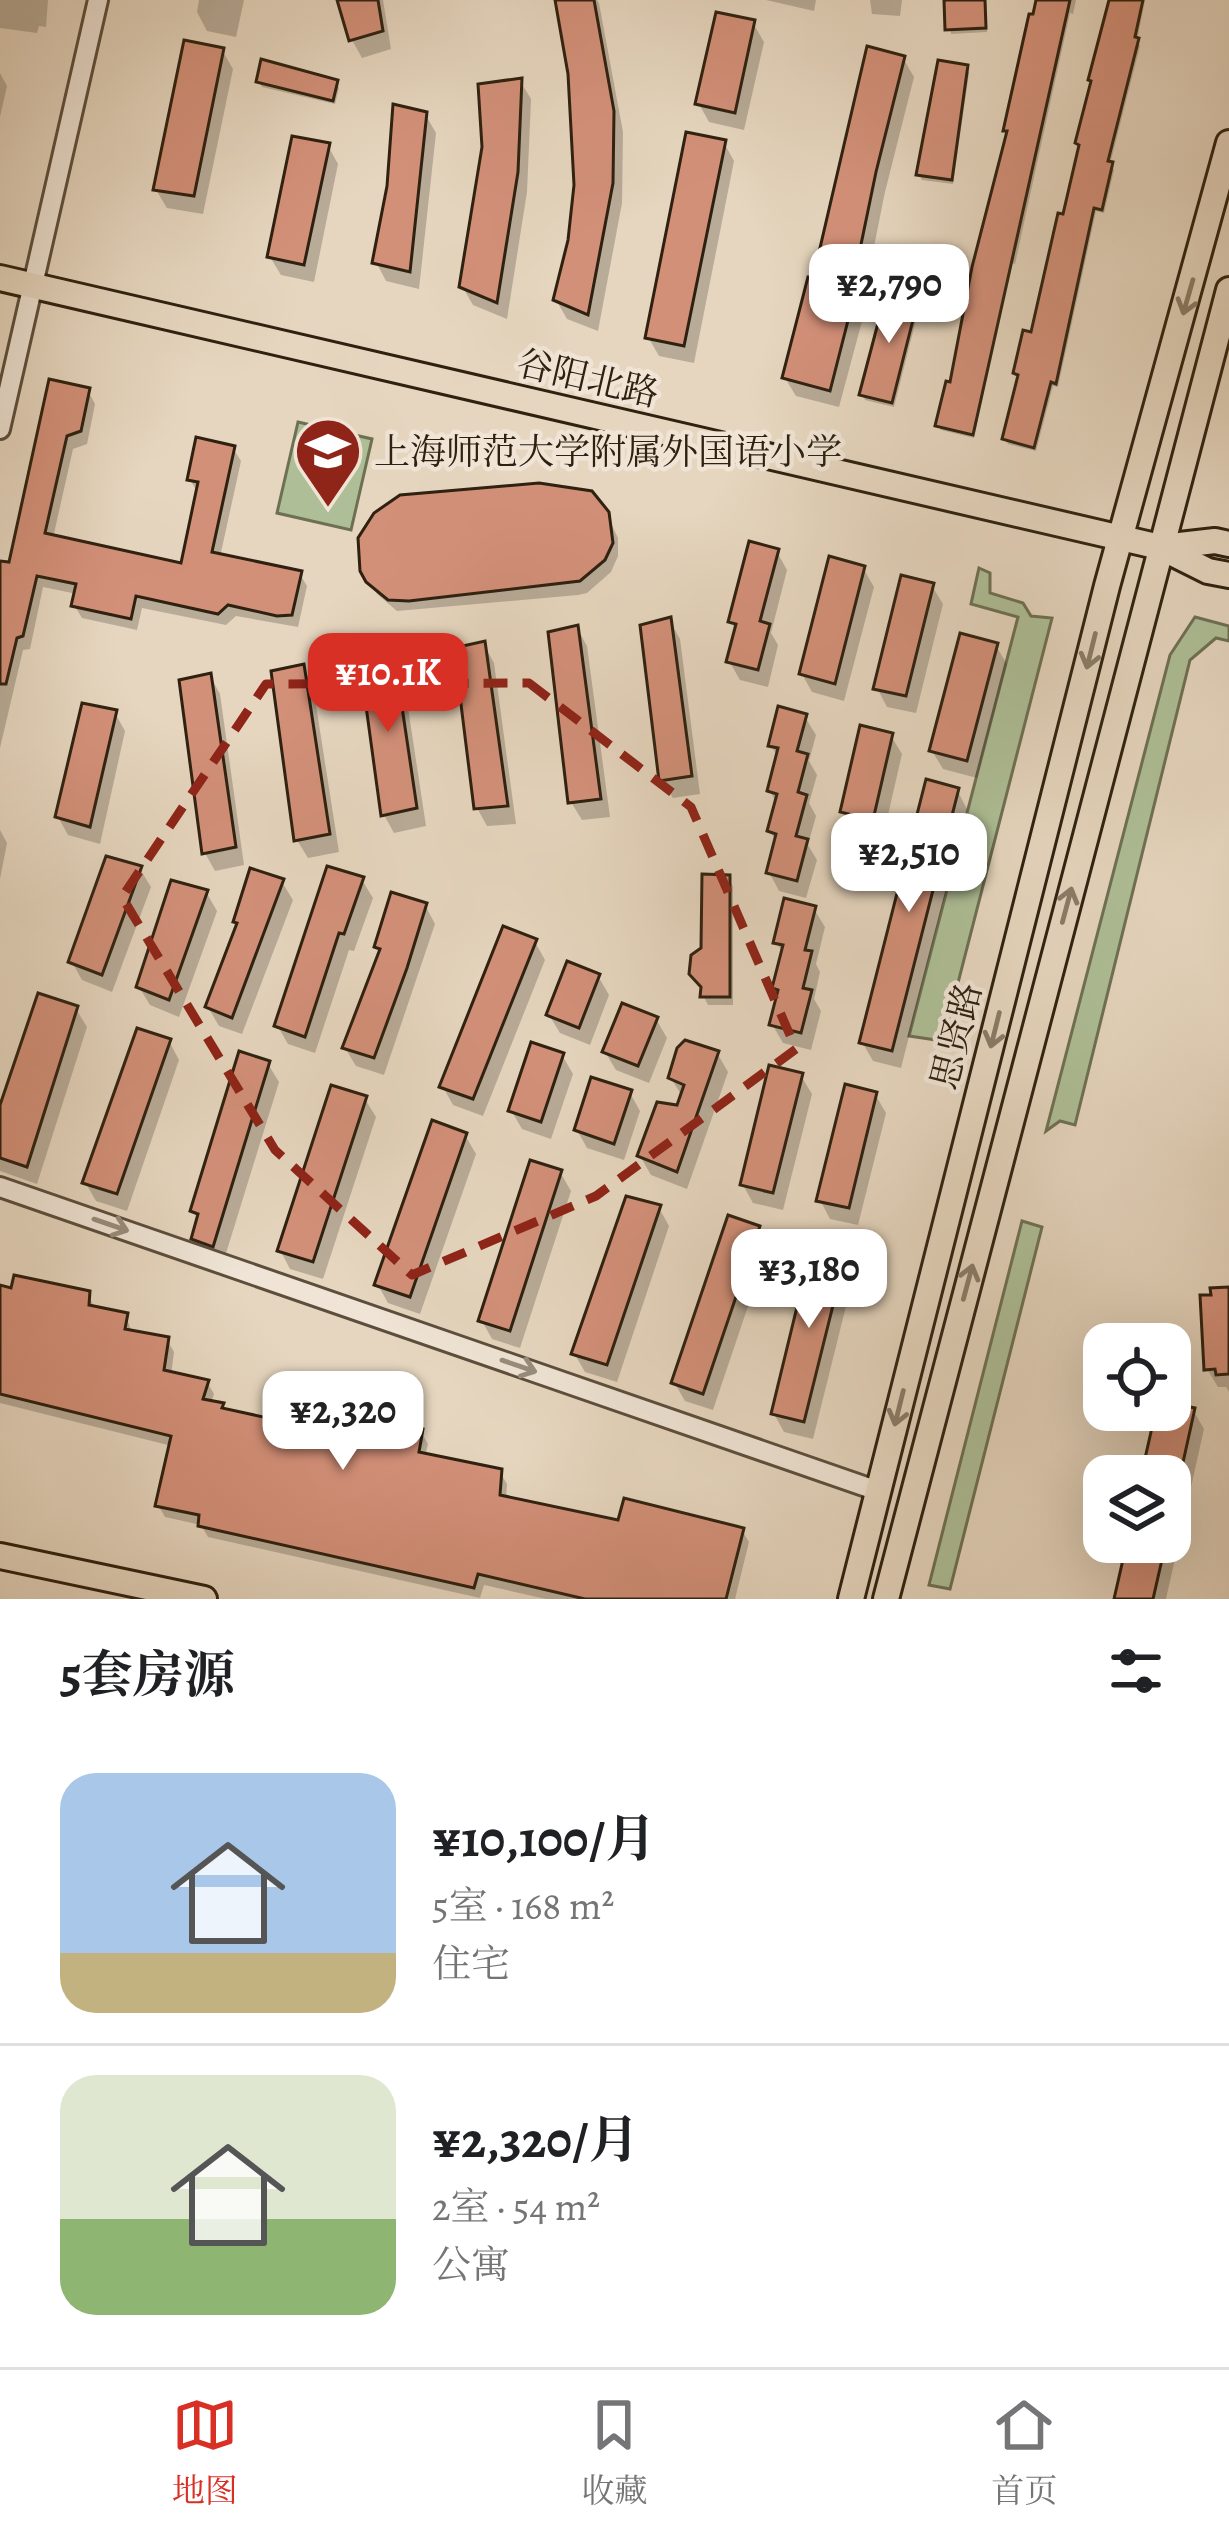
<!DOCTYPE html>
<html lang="zh">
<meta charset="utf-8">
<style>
body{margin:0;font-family:Alegreya,"Noto Serif SC",serif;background:#f6f6f6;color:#202124;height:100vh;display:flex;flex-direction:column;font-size:45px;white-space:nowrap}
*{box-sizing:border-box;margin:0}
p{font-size:39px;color:#757577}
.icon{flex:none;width:66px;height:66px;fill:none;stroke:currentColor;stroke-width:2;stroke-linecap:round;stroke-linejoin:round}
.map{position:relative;height:1599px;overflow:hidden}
.sheet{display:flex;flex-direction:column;background:#fff;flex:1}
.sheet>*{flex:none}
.controls{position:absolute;left:1083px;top:1323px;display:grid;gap:24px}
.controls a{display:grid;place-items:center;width:108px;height:108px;border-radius:24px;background:#fff;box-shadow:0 12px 48px #0002;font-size:60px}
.price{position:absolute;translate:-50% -102px;padding:0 27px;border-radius:24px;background:#fff;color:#222;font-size:39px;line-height:78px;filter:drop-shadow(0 3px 6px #0008)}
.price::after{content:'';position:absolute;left:50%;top:72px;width:36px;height:27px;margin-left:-18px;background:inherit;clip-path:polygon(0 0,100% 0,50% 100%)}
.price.current{background:#d93025;color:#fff}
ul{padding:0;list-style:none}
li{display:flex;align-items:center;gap:36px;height:300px;padding:0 60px}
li+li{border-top:3px solid #e0e0e0}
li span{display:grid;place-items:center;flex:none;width:336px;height:240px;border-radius:36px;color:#555}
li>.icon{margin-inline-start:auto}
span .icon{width:144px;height:144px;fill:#fffc;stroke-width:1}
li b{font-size:51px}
h2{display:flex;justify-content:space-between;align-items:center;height:144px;padding:0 60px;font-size:51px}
.tab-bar{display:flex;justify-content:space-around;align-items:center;height:168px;border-top:3px solid #e0e0e0;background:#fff;font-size:33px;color:#757577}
.tab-bar a{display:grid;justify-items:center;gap:6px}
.tab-bar .current{color:#d93025}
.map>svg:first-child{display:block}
.green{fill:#aebf97;stroke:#6e7054;stroke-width:3}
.shadow{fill:#0003}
.building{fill:#d39079;stroke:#2e2110;stroke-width:3}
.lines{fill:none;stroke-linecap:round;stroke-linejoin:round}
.minor-casing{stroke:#5c4e3c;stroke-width:24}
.major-casing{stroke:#2e2110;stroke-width:30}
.minor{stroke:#efe4d5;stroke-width:18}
.major{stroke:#e6d6bf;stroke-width:24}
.oneway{stroke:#8a7c68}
.oneway2{stroke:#988c7c}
.marked{fill:none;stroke:#8f2418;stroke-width:9;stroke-dasharray:24 15;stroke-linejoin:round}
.labels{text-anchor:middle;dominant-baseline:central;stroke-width:9;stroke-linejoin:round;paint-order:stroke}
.street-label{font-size:36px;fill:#2e2110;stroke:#efe4d5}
.poi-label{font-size:36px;fill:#2e2110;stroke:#efe4d5;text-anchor:start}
</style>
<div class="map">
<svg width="1229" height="1599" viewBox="0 0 1229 1599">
<rect width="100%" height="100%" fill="#e6d6bf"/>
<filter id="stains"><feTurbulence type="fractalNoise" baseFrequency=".00167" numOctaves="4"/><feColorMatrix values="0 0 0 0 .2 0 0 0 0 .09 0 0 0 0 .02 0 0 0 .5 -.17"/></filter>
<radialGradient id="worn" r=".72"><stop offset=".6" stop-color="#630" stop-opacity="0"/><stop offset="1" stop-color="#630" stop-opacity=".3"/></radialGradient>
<!-- green -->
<g class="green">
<path d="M 298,422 L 372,439 L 351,530 L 277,513 Z"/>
<path d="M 979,568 L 990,573 L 990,593 L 1023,603 L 1031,616 L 1052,618 L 943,1041 L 909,1036 L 1018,617 L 971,604 Z"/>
<path d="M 1195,617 L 1229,626 L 1229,641 L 1216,638 L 1190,660 L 1075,1125 L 1060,1121 L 1046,1131 L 1170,655 Z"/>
<path d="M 1022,1221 L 1042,1227 L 950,1589 L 929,1585 Z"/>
</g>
<!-- shadow -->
<g class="shadow">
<path d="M 0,0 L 48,0 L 46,27 L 39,26 L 37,33 L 0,28 Z"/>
<path d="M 199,0 L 244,0 L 236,37 L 207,31 L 197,12 Z"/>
<path d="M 342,0 L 383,0 L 391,49 L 362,58 L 352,40 Z"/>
<path d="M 558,0 L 597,0 L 599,3 L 623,132 L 622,203 L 598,331 L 567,319 L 556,300 L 571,241 L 577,185 L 571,73 Z"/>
<path d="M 766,0 L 816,0 L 814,11 Z"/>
<path d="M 870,0 L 902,0 L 900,16 L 872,14 Z"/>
<path d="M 947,0 L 986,0 L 987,32 L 951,34 Z"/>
<path d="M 1039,0 L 1076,0 L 1073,14 L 1070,13 L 1015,264 L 1011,263 L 974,438 L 941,430 L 939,425 L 952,386 Z"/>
<path d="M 1112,0 L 1145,0 L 1137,41 L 1140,46 L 1110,164 L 1114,170 L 1104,213 L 1096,211 L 1058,387 L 1053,386 L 1036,451 L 1008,444 L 1005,439 L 1020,381 L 1016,373 L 1033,335 L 1066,218 Z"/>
<path d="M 753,23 L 764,42 L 744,130 L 709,122 L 699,104 Z"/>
<path d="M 222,50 L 233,69 L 203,214 L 167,208 L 156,190 Z"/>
<path d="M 903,58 L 914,77 L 885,192 L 862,306 L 865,310 L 839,407 L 796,396 L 785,378 L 816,282 Z"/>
<path d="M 966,68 L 969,73 L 953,184 L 922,180 L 919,175 Z"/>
<path d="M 0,73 L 7,86 L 0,117 Z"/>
<path d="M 520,81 L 531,99 L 527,192 L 507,319 L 473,305 L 462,286 Z"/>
<path d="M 259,82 L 336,83 L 339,88 L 335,104 L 262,87 Z"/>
<path d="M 425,114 L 436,133 L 419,289 L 386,281 L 376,262 L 390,186 Z"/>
<path d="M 724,143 L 734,161 L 694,363 L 659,356 L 648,337 Z"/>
<path d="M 328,146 L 338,164 L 314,282 L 281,275 L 270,257 Z"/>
<path d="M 917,299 L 920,304 L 894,407 L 865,400 L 863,395 Z"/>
<path d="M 51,383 L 88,391 L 95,404 L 87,444 L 73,449 L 53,538 L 183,566 L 199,494 L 190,480 L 233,448 L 241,461 L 220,557 L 300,574 L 307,586 L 298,627 L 236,616 L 226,625 L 142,608 L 137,630 L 82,618 L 74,605 L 77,594 L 43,587 L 30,649 L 23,650 L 0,748 L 0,574 L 11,566 Z"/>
<path d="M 608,517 L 618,538 L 618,556 L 611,572 L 587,593 L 578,595 L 397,611 L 377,594 L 369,581 Z"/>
<path d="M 777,552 L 787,570 L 771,633 L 778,645 L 768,687 L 740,680 L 729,661 L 737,632 L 731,622 Z"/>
<path d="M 863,568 L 874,587 L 844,701 L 812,692 L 802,674 Z"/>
<path d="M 932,586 L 943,604 L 916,713 L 887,707 L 877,688 Z"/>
<path d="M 670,621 L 680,639 L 700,794 L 673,798 L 662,780 Z"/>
<path d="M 577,628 L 587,646 L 610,817 L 582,820 L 571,802 Z"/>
<path d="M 484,645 L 494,663 L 516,824 L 487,826 L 477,808 Z"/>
<path d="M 996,646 L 1007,664 L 977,778 L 943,769 L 932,751 Z"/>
<path d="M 393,657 L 403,675 L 426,826 L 394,833 L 384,815 Z"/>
<path d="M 303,667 L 313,686 L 339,852 L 308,858 L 297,840 Z"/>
<path d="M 210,676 L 220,694 L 244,865 L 215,871 L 205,853 Z"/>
<path d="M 115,713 L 125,731 L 100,844 L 68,835 L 58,817 Z"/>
<path d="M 805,717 L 816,735 L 809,761 L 817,775 L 809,803 L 816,816 L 808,845 L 817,860 L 806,898 L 779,891 L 769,872 L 777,843 L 770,831 L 777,804 L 770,791 L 778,758 L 771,745 Z"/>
<path d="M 891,736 L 902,754 L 883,837 L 853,830 L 843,812 Z"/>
<path d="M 957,790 L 967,809 L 901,1068 L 873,1061 L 862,1042 Z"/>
<path d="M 0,830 L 7,843 L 0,879 Z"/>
<path d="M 140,869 L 151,887 L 112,992 L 82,980 L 72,962 Z"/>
<path d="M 728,878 L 733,886 L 733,1005 L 708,1005 L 704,997 L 704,950 Z"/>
<path d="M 362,880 L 373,898 L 354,951 L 349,950 L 315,1053 L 288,1044 L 277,1025 Z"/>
<path d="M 282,882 L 293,900 L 242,1034 L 219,1026 L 208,1007 Z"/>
<path d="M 206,892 L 217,911 L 179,1017 L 150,1005 L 139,987 Z"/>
<path d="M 425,905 L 435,924 L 384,1075 L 356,1066 L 345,1048 L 381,955 L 377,947 Z"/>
<path d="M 814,909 L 825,927 L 816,964 L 820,972 L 814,999 L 821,1011 L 811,1050 L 783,1043 L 772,1024 L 784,955 L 776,942 Z"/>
<path d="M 535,942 L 545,960 L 483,1116 L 453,1105 L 443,1087 Z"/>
<path d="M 598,976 L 609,995 L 590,1045 L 560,1033 L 549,1015 Z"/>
<path d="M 76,1009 L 87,1027 L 37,1184 L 0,1171 L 0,1114 Z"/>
<path d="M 656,1019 L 667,1038 L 649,1083 L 616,1070 L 605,1052 Z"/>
<path d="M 169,1041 L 179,1060 L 127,1211 L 96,1201 L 85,1182 Z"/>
<path d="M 717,1053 L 728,1072 L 687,1189 L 651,1175 L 640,1156 L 679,1109 L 683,1098 L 671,1078 Z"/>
<path d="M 562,1055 L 573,1074 L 551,1139 L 522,1129 L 511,1110 Z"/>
<path d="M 268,1064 L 279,1082 L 223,1263 L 205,1257 L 194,1238 L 199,1221 L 193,1211 Z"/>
<path d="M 801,1076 L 812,1094 L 783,1210 L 753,1203 L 743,1185 Z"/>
<path d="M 630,1093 L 640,1111 L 624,1160 L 587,1148 L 577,1130 Z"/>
<path d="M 875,1094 L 886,1113 L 858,1225 L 830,1219 L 820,1200 Z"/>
<path d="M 365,1099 L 376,1117 L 323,1279 L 290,1269 L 280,1250 Z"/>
<path d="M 465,1135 L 476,1154 L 420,1314 L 388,1303 L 378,1285 Z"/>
<path d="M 560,1172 L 571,1191 L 520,1348 L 492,1339 L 482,1321 Z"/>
<path d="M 659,1208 L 669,1226 L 617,1382 L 585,1372 L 574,1353 Z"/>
<path d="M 758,1228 L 768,1247 L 713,1410 L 685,1401 L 674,1382 Z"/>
<path d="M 845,1251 L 855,1270 L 813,1439 L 784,1432 L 774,1414 Z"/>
<path d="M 0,1289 L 88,1294 L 95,1309 L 126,1316 L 132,1333 L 167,1340 L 174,1352 L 171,1375 L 207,1382 L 214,1394 L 211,1403 L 222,1406 L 226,1412 L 307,1430 L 421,1432 L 428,1444 L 425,1457 L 500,1472 L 507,1484 L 506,1499 L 620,1523 L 742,1530 L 749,1542 L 735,1599 L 546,1599 L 484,1585 L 480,1598 L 208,1537 L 201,1525 L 165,1517 L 158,1505 L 172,1446 L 0,1403 Z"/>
<path d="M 1229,1290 L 1229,1392 L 1226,1387 L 1218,1387 L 1207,1369 Z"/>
<path d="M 1171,1402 L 1193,1410 L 1204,1429 L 1166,1599 L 1119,1599 L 1130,1542 L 1170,1542 L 1170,1476 L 1144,1476 L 1159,1410 L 1170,1410 Z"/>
</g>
<!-- building -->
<g class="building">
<path d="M 337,0 L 378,0 L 383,31 L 349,41 Z"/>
<path d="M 555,0 L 594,0 L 614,111 L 613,183 L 588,315 L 553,300 L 568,240 L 574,185 L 568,74 Z"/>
<path d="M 944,0 L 985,0 L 986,28 L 945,30 Z"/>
<path d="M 1036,0 L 1070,0 L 973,435 L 935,426 L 946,381 L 950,382 L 972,267 L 1007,131 L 1003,131 L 1029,14 L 1033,14 Z"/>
<path d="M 1109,0 L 1143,0 L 1135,37 L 1139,38 L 1108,161 L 1113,162 L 1102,210 L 1094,208 L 1056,384 L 1051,382 L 1034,448 L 1002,439 L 1018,375 L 1013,373 L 1023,330 L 1031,332 L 1058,213 L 1063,214 L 1079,145 L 1075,143 L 1091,81 L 1088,80 Z"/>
<path d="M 716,12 L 755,20 L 735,113 L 695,104 Z"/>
<path d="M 184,40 L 224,48 L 194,196 L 153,190 Z"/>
<path d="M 867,46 L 905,56 L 876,172 L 852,288 L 856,289 L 830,391 L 782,378 L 808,277 L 813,278 Z"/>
<path d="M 261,59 L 338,80 L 333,101 L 256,82 Z"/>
<path d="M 938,60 L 968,65 L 952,180 L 916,175 Z"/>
<path d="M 522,78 L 518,172 L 497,303 L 459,287 L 482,147 L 478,84 Z"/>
<path d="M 393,104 L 427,112 L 410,272 L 372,263 L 387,186 Z"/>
<path d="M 686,132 L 726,140 L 684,346 L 645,338 Z"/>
<path d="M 292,136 L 330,143 L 304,265 L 267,257 Z"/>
<path d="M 887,289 L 919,296 L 892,403 L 859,395 Z"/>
<path d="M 49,379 L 90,388 L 81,431 L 67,436 L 45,533 L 181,563 L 198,482 L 187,480 L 196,437 L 235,446 L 212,552 L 302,571 L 292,615 L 277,616 L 228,605 L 218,614 L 136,596 L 131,619 L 71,606 L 76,584 L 37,576 L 23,636 L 17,638 L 6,684 L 0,684 L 0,561 L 9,562 Z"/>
<path d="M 539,483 L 592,491 L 609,512 L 613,543 L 605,560 L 580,581 L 409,601 L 388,600 L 366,582 L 360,571 L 358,538 L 374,513 L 400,495 Z"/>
<path d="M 749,541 L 779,549 L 760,621 L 770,624 L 758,670 L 726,662 L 736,624 L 728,622 Z"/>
<path d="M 829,556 L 865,566 L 835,684 L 799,674 Z"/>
<path d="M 901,575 L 934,583 L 906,696 L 873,689 Z"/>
<path d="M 671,617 L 692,776 L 659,781 L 640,625 Z"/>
<path d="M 578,625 L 601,799 L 568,803 L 548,632 Z"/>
<path d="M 960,633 L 998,643 L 967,761 L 929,751 Z"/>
<path d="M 485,641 L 508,806 L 474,809 L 454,648 Z"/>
<path d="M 394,653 L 417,808 L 381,816 L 360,662 Z"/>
<path d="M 304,664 L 330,834 L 294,841 L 271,671 Z"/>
<path d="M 211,673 L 236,847 L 202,854 L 179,680 Z"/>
<path d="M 82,703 L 117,710 L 90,827 L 55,817 Z"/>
<path d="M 778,706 L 807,714 L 797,751 L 808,754 L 798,792 L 807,795 L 796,836 L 808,839 L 797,881 L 766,873 L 776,834 L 767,831 L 777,794 L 767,791 L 778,748 L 768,746 Z"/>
<path d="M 860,725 L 893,733 L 873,820 L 840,812 Z"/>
<path d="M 926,779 L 959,788 L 892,1051 L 859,1043 Z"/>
<path d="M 106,856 L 142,866 L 102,975 L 68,962 Z"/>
<path d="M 327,866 L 364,877 L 344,934 L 339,933 L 305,1037 L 274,1026 Z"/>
<path d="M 250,868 L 284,879 L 232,1018 L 205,1007 L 237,923 L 233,922 Z"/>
<path d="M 702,874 L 730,875 L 730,997 L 700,997 L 701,987 L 689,974 L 691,955 L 701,948 Z"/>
<path d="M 171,880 L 208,890 L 169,1000 L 136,987 Z"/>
<path d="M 391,892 L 427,903 L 407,968 L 374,1058 L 342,1048 L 380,949 L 374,947 Z"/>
<path d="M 784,898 L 816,906 L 805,950 L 812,951 L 803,988 L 812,990 L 801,1033 L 769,1025 L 778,990 L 772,988 L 783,945 L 773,943 Z"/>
<path d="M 503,926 L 537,939 L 473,1099 L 439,1087 Z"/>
<path d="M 567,961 L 600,974 L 579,1028 L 546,1015 Z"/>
<path d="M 38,993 L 78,1006 L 27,1167 L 0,1158 L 0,1105 Z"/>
<path d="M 622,1003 L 658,1017 L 638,1066 L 602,1052 Z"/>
<path d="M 137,1028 L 171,1039 L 117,1194 L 82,1183 Z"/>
<path d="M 685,1040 L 719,1051 L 677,1172 L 637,1156 L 657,1102 L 677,1105 L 684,1085 L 668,1078 L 677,1048 Z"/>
<path d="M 531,1042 L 564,1053 L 541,1122 L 508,1111 Z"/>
<path d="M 239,1051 L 270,1061 L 213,1247 L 191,1239 L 198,1214 L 190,1211 Z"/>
<path d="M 769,1065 L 803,1073 L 773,1193 L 740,1185 Z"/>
<path d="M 591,1077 L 632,1090 L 614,1144 L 574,1130 Z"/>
<path d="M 845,1084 L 877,1092 L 849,1208 L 816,1201 Z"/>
<path d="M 331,1085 L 367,1096 L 313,1262 L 277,1251 Z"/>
<path d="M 432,1120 L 467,1133 L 410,1297 L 374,1285 Z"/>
<path d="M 530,1160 L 562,1170 L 510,1331 L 478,1321 Z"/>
<path d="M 626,1196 L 661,1205 L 607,1365 L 571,1354 Z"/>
<path d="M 728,1215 L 760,1226 L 703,1394 L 671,1383 Z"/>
<path d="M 813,1241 L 847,1249 L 804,1422 L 771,1414 Z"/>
<path d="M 14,1275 L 90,1291 L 89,1305 L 128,1313 L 125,1329 L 169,1337 L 164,1370 L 209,1380 L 203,1399 L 224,1403 L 222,1408 L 305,1426 L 309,1406 L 423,1429 L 419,1452 L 502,1469 L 500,1495 L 618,1520 L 624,1498 L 744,1528 L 726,1599 L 585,1599 L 478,1574 L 474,1588 L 198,1526 L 199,1515 L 155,1506 L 171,1436 L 0,1394 L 0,1285 L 11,1288 Z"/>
<path d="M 1229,1287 L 1229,1374 L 1216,1375 L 1215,1369 L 1204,1370 L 1200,1295 L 1211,1295 L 1210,1288 Z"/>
<path d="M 1170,1403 L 1195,1408 L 1180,1476 L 1141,1476 L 1156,1410 L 1170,1410 Z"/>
<path d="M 1127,1542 L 1166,1542 L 1153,1599 L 1114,1599 Z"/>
</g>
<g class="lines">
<!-- minor casing -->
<g class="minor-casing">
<g id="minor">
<path d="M 0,429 L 98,0"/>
<path d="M 0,1187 L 878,1491"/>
</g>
</g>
<!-- major casing -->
<g class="major-casing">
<g id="major">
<path d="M 0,278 L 1160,547 L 1208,571 L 1229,575"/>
<path d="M 1162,547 L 1215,541 L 1229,544"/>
<path d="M 0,1556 L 204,1599"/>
<path d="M 851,1599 L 1107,586 L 1229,143"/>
<path d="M 886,1599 L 1229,290"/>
</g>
</g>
<!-- minor -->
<use href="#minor" class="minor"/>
<!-- major -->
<use href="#major" class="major"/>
</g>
<!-- one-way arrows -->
<defs><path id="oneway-shaft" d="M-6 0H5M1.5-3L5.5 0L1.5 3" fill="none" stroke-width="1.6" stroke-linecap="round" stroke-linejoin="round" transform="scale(3)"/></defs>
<g class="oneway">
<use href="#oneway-shaft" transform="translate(1188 297) rotate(106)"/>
<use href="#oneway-shaft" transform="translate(1091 651) rotate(104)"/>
<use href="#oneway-shaft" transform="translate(1067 905) rotate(-75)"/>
<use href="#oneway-shaft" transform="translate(995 1030) rotate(104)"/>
<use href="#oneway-shaft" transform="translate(968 1282) rotate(-75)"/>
<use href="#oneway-shaft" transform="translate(899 1408) rotate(104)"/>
</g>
<g class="oneway2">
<use href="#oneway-shaft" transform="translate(111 1225) rotate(19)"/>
<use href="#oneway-shaft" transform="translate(519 1366) rotate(19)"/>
</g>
<!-- marked area -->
<path class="marked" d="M 529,683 L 691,807 L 796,1049 L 596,1196 L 412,1275 L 275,1150 L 122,897 L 266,684 Z"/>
<!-- icons -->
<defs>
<g id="school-pin" transform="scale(3.45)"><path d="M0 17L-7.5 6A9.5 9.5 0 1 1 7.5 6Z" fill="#8f2418" stroke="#efe4d5"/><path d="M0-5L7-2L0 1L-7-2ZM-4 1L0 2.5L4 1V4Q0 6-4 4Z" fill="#fff"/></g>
</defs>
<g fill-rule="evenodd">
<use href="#school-pin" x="328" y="451"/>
</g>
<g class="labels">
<!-- street labels -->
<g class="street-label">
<text transform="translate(588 378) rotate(13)">谷阳北路</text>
<text transform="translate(956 1036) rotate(-76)">思贤路</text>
</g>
<!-- poi labels -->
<g class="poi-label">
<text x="374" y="451">上海师范大学附属外国语小学</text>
</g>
</g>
<rect width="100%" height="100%" filter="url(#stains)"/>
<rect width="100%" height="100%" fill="url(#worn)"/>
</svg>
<div class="controls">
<a><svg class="icon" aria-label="locate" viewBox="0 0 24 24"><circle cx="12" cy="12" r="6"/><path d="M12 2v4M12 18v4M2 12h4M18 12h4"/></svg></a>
<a><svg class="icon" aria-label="layers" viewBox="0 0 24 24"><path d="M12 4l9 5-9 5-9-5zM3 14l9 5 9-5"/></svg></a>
</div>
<b class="price" style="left:889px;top:346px">¥2,790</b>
<b class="price current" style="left:388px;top:735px">¥10.1K</b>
<b class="price" style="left:909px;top:915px">¥2,510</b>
<b class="price" style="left:809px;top:1331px">¥3,180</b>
<b class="price" style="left:343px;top:1473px">¥2,320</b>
</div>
<section class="sheet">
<h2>5套房源<svg class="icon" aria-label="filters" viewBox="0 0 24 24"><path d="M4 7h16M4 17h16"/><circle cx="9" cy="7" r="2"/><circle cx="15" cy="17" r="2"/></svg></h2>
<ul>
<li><span style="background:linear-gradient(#a9c7e8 75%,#c2b280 0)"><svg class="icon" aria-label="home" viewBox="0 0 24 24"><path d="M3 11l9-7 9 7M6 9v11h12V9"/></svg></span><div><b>¥10,100/月</b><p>5室 · 168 m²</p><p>住宅</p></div></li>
<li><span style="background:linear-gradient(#dfe7d0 60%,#8fb573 0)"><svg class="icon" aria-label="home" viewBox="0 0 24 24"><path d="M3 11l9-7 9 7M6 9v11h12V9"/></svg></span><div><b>¥2,320/月</b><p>2室 · 54 m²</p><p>公寓</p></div></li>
</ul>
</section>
<nav class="tab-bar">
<a class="current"><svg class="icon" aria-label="map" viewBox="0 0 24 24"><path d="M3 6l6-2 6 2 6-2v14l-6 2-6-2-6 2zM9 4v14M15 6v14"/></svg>地图</a>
<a><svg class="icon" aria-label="saved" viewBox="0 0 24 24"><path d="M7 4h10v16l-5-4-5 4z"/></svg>收藏</a>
<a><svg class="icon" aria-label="home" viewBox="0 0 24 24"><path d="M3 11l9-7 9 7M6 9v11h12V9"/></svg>首页</a>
</nav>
